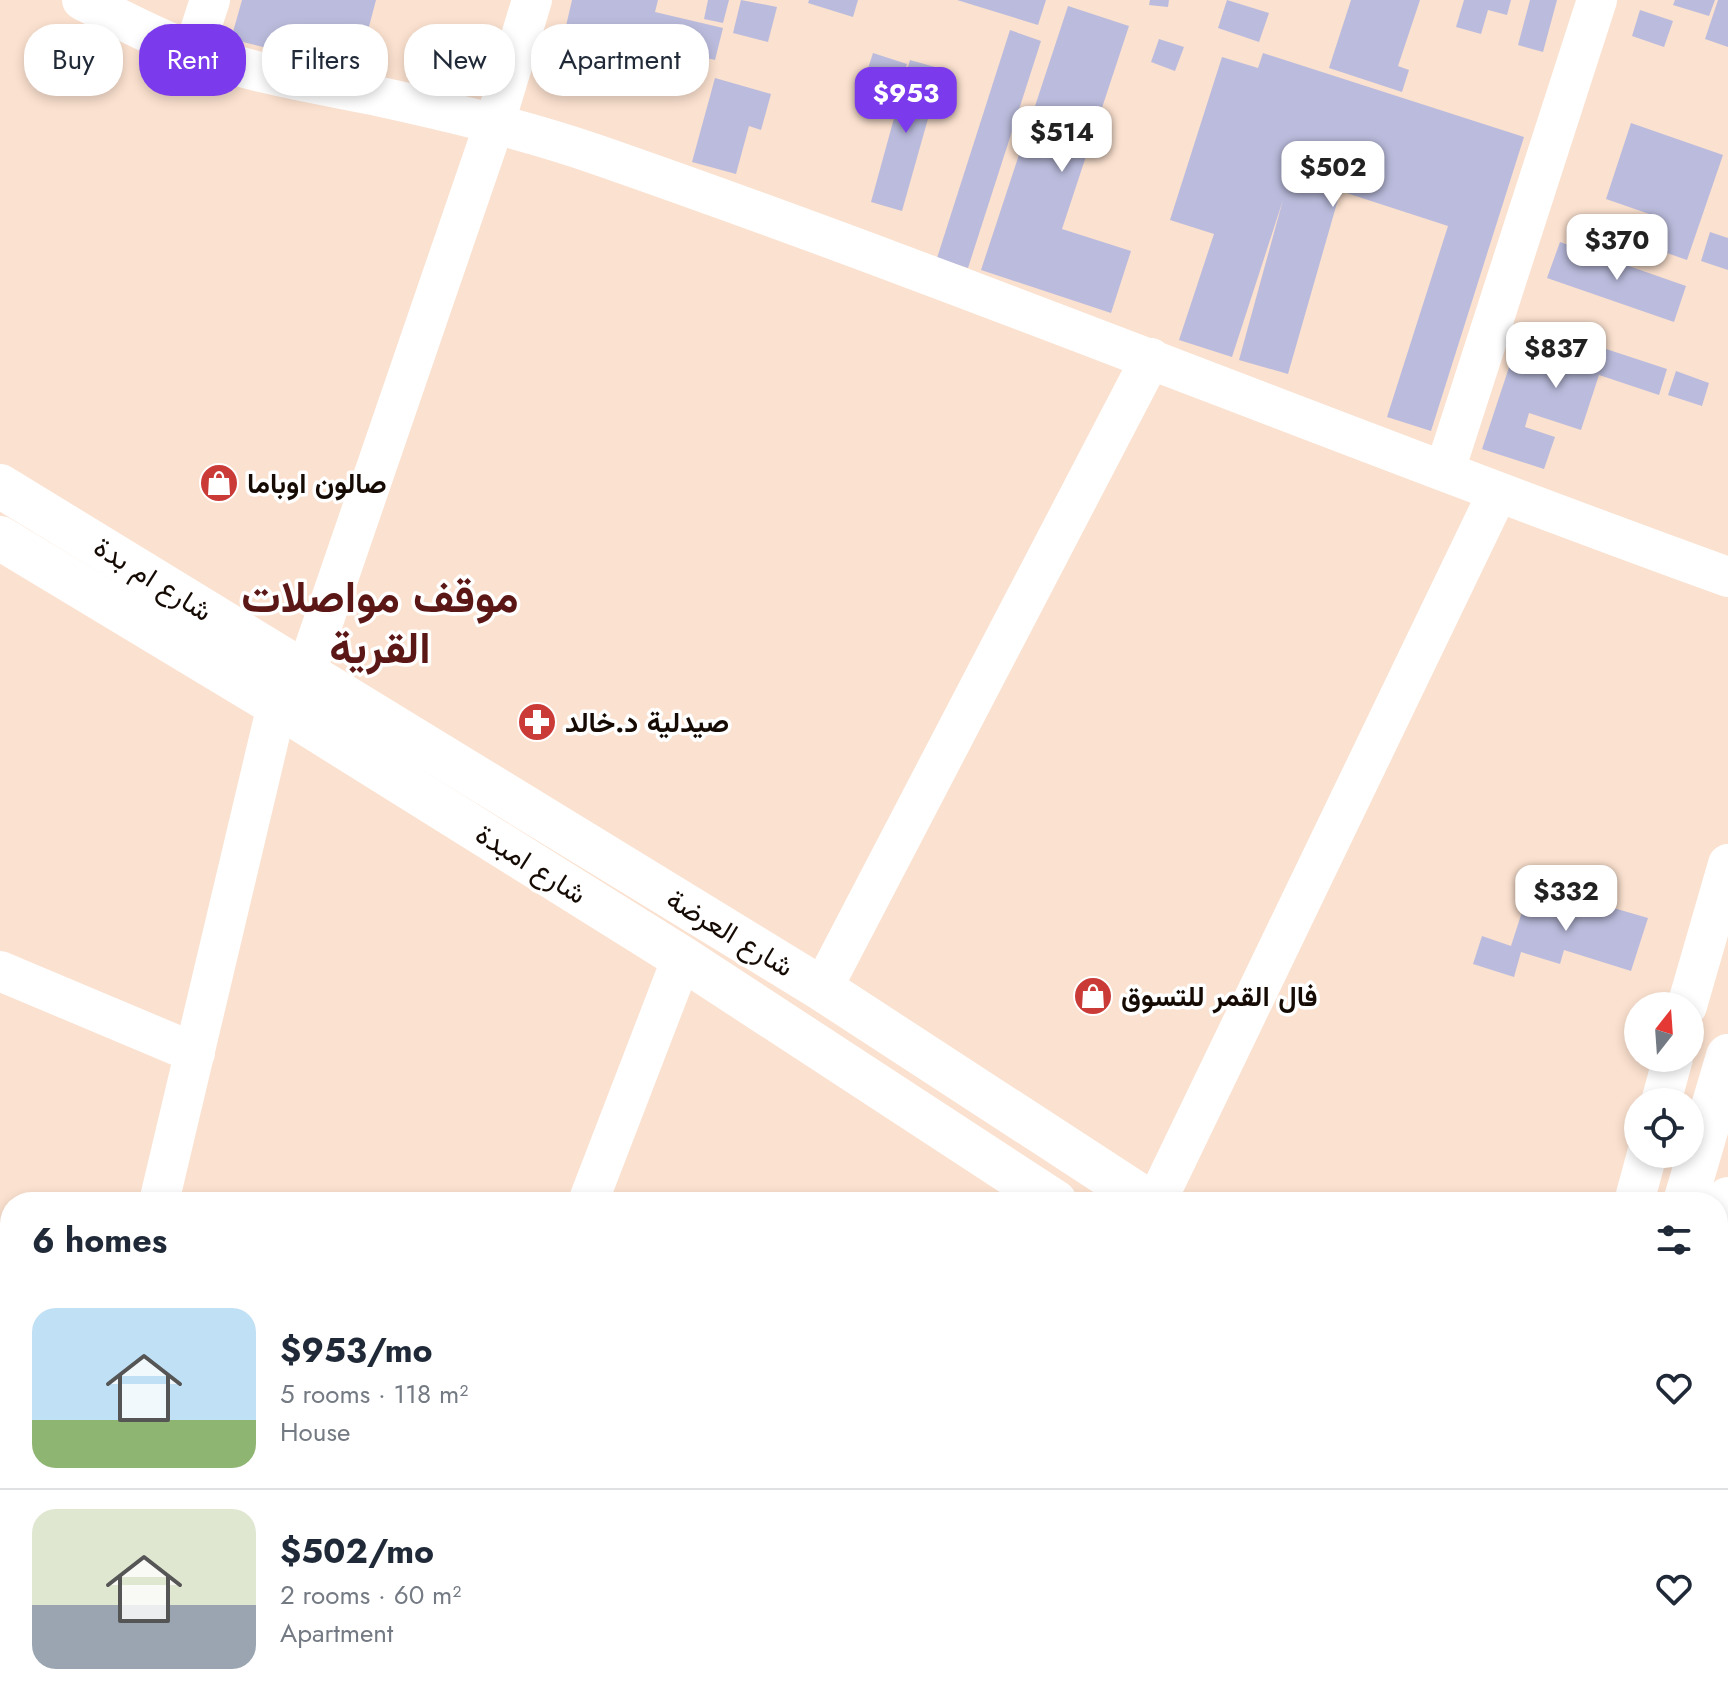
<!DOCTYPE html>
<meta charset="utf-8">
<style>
body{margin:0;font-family:Jost,Vazirmatn,sans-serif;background:#f6f6f7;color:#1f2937;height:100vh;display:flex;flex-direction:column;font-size:30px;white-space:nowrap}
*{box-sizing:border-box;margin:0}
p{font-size:26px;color:#747a83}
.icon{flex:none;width:44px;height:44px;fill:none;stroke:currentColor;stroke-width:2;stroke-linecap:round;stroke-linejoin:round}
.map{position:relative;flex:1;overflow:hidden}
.drawer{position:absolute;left:0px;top:1192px;width:1728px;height:514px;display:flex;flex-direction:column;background:#fff;border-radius:32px 32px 0 0;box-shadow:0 4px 12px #0003}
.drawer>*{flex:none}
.hud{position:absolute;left:24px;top:24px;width:800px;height:72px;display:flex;gap:16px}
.needle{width:52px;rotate:17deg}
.controls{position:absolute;left:1624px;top:992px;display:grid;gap:16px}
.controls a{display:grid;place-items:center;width:80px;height:80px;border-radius:50%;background:#fff;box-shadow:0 4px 12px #0003;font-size:40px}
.price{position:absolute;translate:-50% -68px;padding:0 18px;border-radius:16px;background:#fff;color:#222;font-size:26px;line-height:52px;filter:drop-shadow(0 2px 4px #0008)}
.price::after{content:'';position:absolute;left:50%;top:48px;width:24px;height:18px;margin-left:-12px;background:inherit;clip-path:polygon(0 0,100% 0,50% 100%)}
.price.on{background:#7c3aed;color:#fff}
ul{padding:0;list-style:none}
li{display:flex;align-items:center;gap:24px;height:200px;padding:0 32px}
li+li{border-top:2px solid #e0e1e3}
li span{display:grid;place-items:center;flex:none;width:224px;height:160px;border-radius:24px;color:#555}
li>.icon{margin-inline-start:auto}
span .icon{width:96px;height:96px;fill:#fffc;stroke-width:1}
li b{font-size:34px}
h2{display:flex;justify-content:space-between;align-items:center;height:96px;padding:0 32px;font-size:34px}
.chip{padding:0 28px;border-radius:32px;background:#fff;box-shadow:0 4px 12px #0003;font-size:28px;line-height:72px}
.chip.on{background:#7c3aed;color:#fff}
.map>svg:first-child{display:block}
.building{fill:#bbbcdd}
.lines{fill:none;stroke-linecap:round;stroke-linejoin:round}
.minor{stroke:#fff;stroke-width:40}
.major{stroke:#fff;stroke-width:44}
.labels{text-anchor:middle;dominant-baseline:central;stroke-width:7;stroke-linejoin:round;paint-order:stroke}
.poi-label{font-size:28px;font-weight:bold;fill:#150b04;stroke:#fff;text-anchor:start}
.street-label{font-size:28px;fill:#150b04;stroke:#fff}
.town-label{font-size:44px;font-weight:bold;fill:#5b1715;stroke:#fff}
</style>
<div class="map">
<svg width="1728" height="1705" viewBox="0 0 1728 1705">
<rect width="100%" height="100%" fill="#fbe1cf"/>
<!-- building -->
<g class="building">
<path d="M 242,0 L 376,0 L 366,38 L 337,30 L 327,63 L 231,39 Z"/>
<path d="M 572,0 L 658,0 L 655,12 L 723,28 L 715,60 L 566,26 Z"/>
<path d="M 708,0 L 729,0 L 723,23 L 704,19 Z"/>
<path d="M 741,0 L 777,7 L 768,42 L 733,33 Z"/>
<path d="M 809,0 L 858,0 L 853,17 L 808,3 Z"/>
<path d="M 957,0 L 1046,0 L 1038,25 Z"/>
<path d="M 1150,0 L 1169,0 L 1168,7 L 1149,5 Z"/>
<path d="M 1227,0 L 1269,13 L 1259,42 L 1218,28 Z"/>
<path d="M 1351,0 L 1420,0 L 1398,66 L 1409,70 L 1402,92 L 1329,68 Z"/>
<path d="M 1464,0 L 1511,0 L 1507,15 L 1488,10 L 1481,34 L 1456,27 Z"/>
<path d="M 1530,0 L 1557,0 L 1543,52 L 1518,45 Z"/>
<path d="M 1675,0 L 1715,0 L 1709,16 L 1673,5 Z"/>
<path d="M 1718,0 L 1728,0 L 1728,47 L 1705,39 Z"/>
<path d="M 1068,6 L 1129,26 L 1062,229 L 1131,251 L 1111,313 L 981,270 Z"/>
<path d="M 1640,10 L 1673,21 L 1664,47 L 1632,36 Z"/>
<path d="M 1010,30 L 1041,41 L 968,268 L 937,258 Z"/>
<path d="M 602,37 L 643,47 L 637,74 L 596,64 Z"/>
<path d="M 1159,39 L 1184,47 L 1175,71 L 1151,62 Z"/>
<path d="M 873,53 L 907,64 L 889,119 L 855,108 Z"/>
<path d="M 1263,53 L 1524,137 L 1431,431 L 1387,417 L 1448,226 L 1291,175 L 1289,182 L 1339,196 L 1288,374 L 1239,360 L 1283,200 L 1232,357 L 1179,340 L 1214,234 L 1170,220 L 1222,57 L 1258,68 Z"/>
<path d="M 910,60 L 942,69 L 902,211 L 871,202 Z"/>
<path d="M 715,78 L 771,94 L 761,130 L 749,126 L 736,174 L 692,162 Z"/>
<path d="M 1631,123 L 1723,155 L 1687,260 L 1644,245 L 1655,216 L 1606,199 Z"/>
<path d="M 1710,232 L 1728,238 L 1728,270 L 1701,261 Z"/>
<path d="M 1560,242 L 1686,286 L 1674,322 L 1547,278 Z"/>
<path d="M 1524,322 L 1667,369 L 1659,395 L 1599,375 L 1581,430 L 1529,413 L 1525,427 L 1555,437 L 1544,469 L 1482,449 Z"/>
<path d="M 1676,371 L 1709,383 L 1702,406 L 1668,395 Z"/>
<path d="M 1531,884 L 1648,918 L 1631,971 L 1564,950 L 1560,964 L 1521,952 L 1514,977 L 1473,964 L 1482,936 L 1511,946 Z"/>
<path d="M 1718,1680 L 1728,1686 L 1719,1705 L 1662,1705 L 1665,1696 L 1718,1696 Z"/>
</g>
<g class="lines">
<!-- minor -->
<g class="minor">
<path d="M 82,0 C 118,18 155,38 193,52 C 251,73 312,83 372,95 C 450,112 526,130 601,156 C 980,288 1351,441 1728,577"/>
<path d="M 193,52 L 210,0"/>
<path d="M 1445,470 L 1597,0"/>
<path d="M 306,672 L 495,122 L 532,0"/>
<path d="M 0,971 L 195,1053"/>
<path d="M 822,989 L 1151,358"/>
<path d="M 1687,1006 L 1728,864"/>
<path d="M 1661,1102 L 1673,1058"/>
<path d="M 159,1202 L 277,705"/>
<path d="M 588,1202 L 682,958"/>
<path d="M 1156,1202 L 1497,494"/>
<path d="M 1634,1202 L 1647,1154"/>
<path d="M 1718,1383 L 1728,1351"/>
<path d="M 0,1638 L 10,1647"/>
<path d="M 0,1684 L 10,1674"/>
<path d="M 431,1696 L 462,1705"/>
<path d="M 72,1705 L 73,1696"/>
<path d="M 1486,1705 L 1489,1696"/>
<path d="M 1619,1705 L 1622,1696"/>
</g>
<!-- major -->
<g class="major">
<path d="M 0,486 L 822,989 L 1149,1202"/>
<path d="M 0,538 L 277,705 L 682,958 L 1055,1202"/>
<path d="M 1685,1202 L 1728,1056"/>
<path d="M 1718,1237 L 1728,1199"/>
<path d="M 1718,1552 L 1728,1558"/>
<path d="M 1718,1624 L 1728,1630"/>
<path d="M 1541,1705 L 1544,1696"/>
<path d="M 1583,1705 L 1586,1696"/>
</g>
</g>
<!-- icons -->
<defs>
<g id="shop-disc" transform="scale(2)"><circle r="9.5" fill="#ca3b38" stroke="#fff"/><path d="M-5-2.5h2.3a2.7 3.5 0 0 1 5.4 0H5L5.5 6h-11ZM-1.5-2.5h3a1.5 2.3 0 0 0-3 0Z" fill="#fff"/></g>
<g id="pharmacy-disc" transform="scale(2)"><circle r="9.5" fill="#ca3b38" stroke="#fff"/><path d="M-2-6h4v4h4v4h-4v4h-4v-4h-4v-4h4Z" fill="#fff"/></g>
</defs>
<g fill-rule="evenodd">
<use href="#shop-disc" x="219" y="483"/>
<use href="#pharmacy-disc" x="537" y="722"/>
<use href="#shop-disc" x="1093" y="996"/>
</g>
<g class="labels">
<!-- poi labels -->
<g class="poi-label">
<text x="247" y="483">صالون اوباما</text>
<text x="565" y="722">صيدلية د.خالد</text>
<text x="1121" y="996">فال القمر للتسوق</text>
</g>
<!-- street labels -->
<g class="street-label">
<text transform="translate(153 579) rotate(32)">شارع ام بدة</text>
<text transform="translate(531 864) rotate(32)">شارع امبدة</text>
<text transform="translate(730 933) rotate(31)">شارع العرضة</text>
</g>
<!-- town labels -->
<g class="town-label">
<text x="380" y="597">موقف مواصلات<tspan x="380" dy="51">القرية</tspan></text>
</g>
</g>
</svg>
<div class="controls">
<a><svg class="needle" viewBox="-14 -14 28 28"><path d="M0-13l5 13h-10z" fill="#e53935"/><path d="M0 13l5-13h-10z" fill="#747a83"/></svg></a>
<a><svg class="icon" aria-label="locate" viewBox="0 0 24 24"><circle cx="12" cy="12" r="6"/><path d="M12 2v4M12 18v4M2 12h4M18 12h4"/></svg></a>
</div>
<b class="price on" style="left:906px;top:135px">$953</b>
<b class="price" style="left:1062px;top:174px">$514</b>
<b class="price" style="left:1333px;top:209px">$502</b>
<b class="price" style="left:1617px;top:282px">$370</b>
<b class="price" style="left:1556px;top:390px">$837</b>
<b class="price" style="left:1566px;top:933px">$332</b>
<div class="hud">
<a class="chip">Buy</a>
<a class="chip on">Rent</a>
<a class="chip">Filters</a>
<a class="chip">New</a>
<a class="chip">Apartment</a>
</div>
<section class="drawer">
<h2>6 homes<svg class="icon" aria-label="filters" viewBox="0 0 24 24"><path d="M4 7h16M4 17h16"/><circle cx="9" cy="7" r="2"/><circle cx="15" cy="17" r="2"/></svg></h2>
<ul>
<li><span style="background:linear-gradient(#bfe0f5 70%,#8fb573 0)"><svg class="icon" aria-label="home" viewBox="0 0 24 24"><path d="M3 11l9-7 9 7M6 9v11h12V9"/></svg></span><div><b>$953/mo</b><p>5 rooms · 118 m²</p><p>House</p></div><svg class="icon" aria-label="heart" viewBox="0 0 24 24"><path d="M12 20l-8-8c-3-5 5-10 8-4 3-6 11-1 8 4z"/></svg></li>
<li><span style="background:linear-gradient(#dfe7d0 60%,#9aa5b1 0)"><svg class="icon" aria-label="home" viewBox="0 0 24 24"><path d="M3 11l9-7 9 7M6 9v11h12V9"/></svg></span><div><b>$502/mo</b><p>2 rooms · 60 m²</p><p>Apartment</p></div><svg class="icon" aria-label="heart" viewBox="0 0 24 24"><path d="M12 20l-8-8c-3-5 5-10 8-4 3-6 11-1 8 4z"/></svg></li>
</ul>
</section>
</div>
